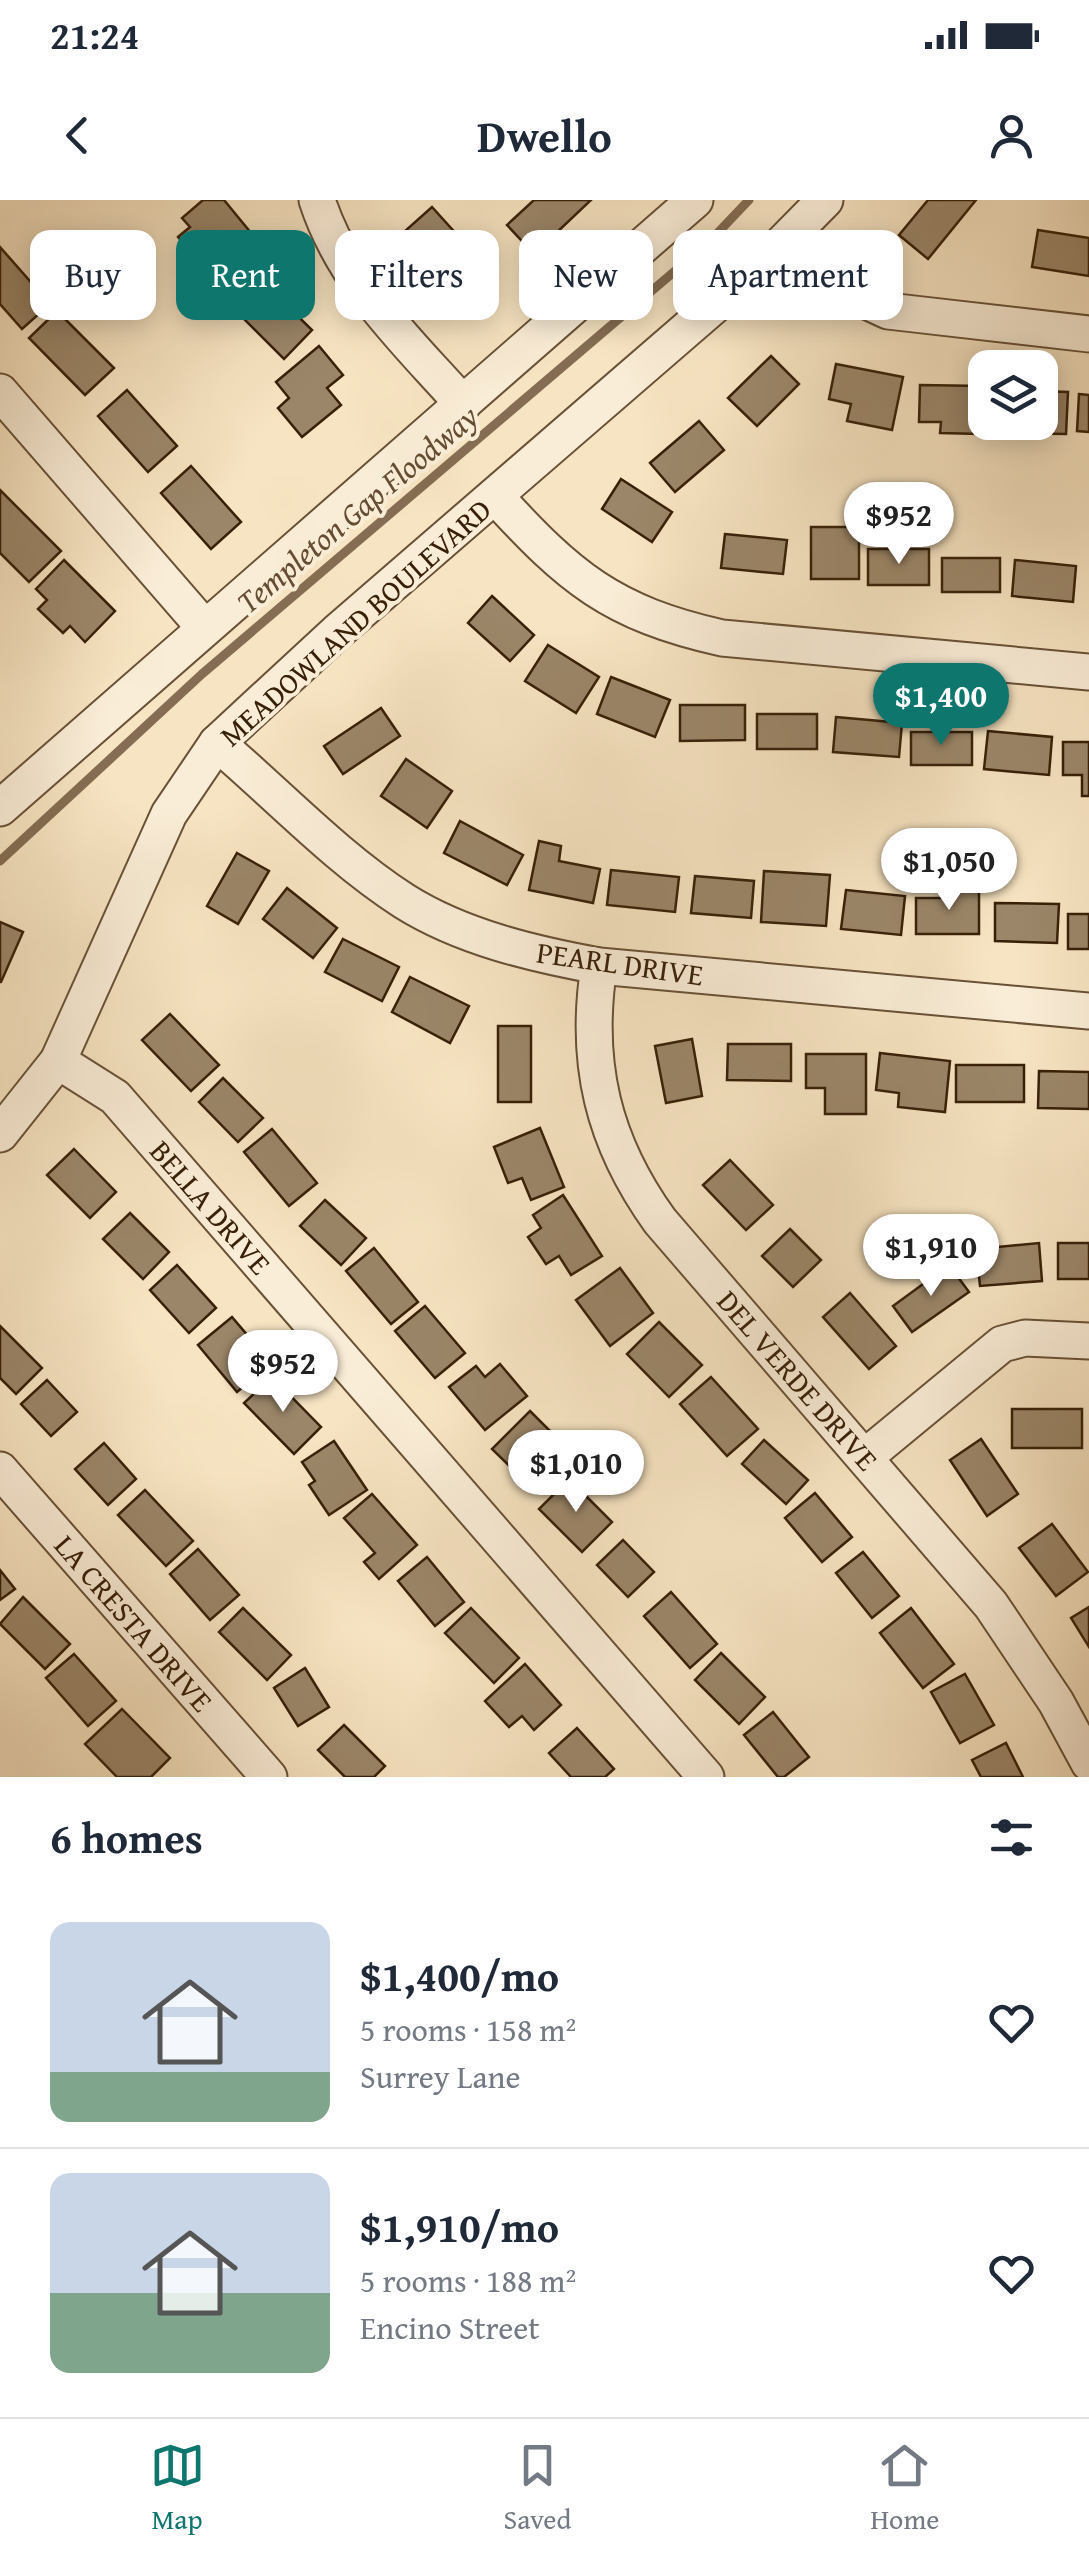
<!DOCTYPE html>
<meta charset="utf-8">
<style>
body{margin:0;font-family:"Gentium Book Plus",serif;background:#f6f6f7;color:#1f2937;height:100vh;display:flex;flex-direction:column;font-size:38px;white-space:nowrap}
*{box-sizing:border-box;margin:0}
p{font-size:32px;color:#747a83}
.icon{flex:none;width:55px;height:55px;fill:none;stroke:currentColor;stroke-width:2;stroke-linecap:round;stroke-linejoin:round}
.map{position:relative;height:1577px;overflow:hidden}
.details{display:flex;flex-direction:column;background:#fff;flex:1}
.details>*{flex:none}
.top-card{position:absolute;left:30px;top:30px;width:1030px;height:90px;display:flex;gap:20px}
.fabs{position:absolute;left:968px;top:150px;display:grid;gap:20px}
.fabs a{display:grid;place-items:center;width:90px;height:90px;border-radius:20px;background:#fff;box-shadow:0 5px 25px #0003;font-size:50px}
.price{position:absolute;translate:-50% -85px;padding:0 22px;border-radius:35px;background:#fff;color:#222;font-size:32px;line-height:65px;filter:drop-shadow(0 2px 5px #0008)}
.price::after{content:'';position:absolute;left:50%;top:60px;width:30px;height:22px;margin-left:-15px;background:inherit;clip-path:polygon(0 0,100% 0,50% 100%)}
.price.active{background:#0f766e;color:#fff}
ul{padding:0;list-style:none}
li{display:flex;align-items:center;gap:30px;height:250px;padding:0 50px}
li+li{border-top:2px solid #e0e1e3}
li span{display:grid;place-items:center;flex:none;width:280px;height:200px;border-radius:20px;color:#555}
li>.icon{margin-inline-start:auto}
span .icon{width:120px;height:120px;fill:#fffc;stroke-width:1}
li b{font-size:42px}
h2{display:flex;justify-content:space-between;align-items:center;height:120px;padding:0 50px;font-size:42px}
.tag{padding:0 35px;border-radius:20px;background:#fff;box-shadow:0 5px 25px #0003;font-size:35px;line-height:90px}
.tag.active{background:#0f766e;color:#fff}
.status{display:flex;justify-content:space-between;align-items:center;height:70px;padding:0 50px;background:#fff;direction:ltr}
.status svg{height:28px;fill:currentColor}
header{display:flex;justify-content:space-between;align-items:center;height:130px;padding:0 50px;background:#fff;font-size:45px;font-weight:700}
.dock{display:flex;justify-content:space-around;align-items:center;height:140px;border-top:2px solid #e0e1e3;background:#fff;font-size:28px;color:#747a83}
.dock a{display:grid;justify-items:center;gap:5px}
.dock .active{color:#0f766e}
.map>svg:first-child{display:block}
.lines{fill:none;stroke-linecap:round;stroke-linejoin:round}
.stream{stroke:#846d52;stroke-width:9}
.building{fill:#9b8669;stroke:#382008;stroke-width:2.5}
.minor-casing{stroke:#685136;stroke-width:39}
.minor{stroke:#faedd7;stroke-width:35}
.labels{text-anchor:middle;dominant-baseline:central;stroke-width:8;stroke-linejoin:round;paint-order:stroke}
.street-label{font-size:30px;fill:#382008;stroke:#faedd7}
.water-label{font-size:32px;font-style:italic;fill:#644d33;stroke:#faedd7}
</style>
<div class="status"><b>21:24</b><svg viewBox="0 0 49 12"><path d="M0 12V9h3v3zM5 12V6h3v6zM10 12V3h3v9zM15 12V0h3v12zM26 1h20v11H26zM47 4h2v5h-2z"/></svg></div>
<header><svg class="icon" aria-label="back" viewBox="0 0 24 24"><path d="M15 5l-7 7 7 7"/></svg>Dwello<svg class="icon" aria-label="person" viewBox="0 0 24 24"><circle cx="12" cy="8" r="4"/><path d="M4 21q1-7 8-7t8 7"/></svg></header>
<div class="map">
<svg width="1089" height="1577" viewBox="0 0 1089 1577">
<rect width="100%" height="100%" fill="#f7e4c2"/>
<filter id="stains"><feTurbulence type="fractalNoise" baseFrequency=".002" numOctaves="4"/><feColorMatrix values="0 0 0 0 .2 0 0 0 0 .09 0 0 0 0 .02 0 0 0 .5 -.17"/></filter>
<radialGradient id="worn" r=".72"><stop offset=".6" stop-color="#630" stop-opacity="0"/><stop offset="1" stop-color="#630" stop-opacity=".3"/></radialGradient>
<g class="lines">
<!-- stream -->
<path class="stream" d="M 0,661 L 202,474 L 709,42 L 749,0"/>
</g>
<!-- building -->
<g class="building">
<path d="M 203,0 L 224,0 L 265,50 L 235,75 L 221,58 L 205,70 L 178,37 L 190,27 L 182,18 Z"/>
<path d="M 534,0 L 591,0 L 534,54 L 507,25 Z"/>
<path d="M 928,0 L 976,0 L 928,59 L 899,35 Z"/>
<path d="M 432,7 L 488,69 L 461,94 L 405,31 Z"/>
<path d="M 1038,30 L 1089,38 L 1089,76 L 1032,67 Z"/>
<path d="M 0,47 L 50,104 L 22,129 L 0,104 Z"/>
<path d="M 254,73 L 312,130 L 284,159 L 226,101 Z"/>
<path d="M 57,111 L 114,168 L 85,195 L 29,138 Z"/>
<path d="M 319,146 L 343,175 L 327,188 L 341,205 L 302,237 L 278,208 L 289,198 L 276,182 Z"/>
<path d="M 771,156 L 799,184 L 757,226 L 728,198 Z"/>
<path d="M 836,164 L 903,177 L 892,230 L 847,221 L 851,204 L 829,199 Z"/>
<path d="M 920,185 L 983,186 L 981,234 L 940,233 L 941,222 L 919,222 Z"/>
<path d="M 127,190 L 177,246 L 148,272 L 98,216 Z"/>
<path d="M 1040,191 L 1068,192 L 1066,234 L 1004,233 L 1005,222 L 1040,222 Z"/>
<path d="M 1079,194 L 1089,195 L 1089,232 L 1077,231 Z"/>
<path d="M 699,221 L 724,250 L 675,292 L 650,263 Z"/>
<path d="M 191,266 L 241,322 L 211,349 L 161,293 Z"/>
<path d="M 621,279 L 672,312 L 652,342 L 602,309 Z"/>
<path d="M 0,290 L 61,351 L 29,382 L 0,353 Z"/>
<rect x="811" y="327" width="48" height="52"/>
<path d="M 725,334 L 787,340 L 783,374 L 721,368 Z"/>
<rect x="868" y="349" width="61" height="36"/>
<rect x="942" y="358" width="58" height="34"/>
<path d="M 64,360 L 115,411 L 85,442 L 70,426 L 63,433 L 38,409 L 47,400 L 36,389 Z"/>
<path d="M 1015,360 L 1076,366 L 1073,402 L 1012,396 Z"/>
<path d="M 492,396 L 534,435 L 510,461 L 468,423 Z"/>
<path d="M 548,445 L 599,477 L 576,513 L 525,481 Z"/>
<path d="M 611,477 L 670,500 L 655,537 L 597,514 Z"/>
<path d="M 680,505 L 745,505 L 745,540 L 680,541 Z"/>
<path d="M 381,508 L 400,536 L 343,574 L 324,546 Z"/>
<rect x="757" y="514" width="60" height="35"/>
<path d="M 836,517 L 902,523 L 899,557 L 833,552 Z"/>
<path d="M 988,531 L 1052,537 L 1049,575 L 984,569 Z"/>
<rect x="911" y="532" width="61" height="33"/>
<path d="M 1063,542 L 1089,542 L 1089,596 L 1082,596 L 1082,575 L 1063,575 Z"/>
<path d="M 406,559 L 452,591 L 427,628 L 381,596 Z"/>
<path d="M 460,621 L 523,655 L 507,685 L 444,653 Z"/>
<path d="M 539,641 L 561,646 L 559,661 L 600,669 L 593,703 L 529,690 Z"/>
<path d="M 237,653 L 269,671 L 238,724 L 207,706 Z"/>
<path d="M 611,670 L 679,677 L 675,712 L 607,705 Z"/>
<path d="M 764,671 L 830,675 L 826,726 L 761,722 Z"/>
<path d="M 695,676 L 754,681 L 751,718 L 691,713 Z"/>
<path d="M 287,688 L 337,728 L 313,758 L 263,719 Z"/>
<path d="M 943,689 L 979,689 L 979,734 L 916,734 L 916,698 L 943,698 Z"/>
<path d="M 846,690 L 905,696 L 901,735 L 841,729 Z"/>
<path d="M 995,703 L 1059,704 L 1057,743 L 995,741 Z"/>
<rect x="1068" y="714" width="21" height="35"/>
<path d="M 0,722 L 23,732 L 1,782 L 0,782 Z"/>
<path d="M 343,739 L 399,767 L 382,801 L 325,772 Z"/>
<path d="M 410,777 L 469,806 L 450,843 L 392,812 Z"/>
<path d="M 170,814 L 219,865 L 191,891 L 142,840 Z"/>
<rect x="498" y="826" width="33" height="76"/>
<path d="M 692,839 L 702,896 L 666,903 L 655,846 Z"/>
<path d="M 728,844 L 791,844 L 791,881 L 727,880 Z"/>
<path d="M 880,853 L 950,861 L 945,912 L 898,907 L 899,893 L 876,890 Z"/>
<path d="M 806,854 L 866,854 L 866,914 L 825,914 L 825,888 L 806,888 Z"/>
<rect x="956" y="865" width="68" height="37"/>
<path d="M 1039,871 L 1089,872 L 1089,909 L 1038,908 Z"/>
<path d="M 223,878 L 263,918 L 238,942 L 199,902 Z"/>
<path d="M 540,928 L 564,987 L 531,1000 L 522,978 L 508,983 L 494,947 Z"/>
<path d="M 272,929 L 317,983 L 289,1006 L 244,952 Z"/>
<path d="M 74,949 L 116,992 L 90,1018 L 47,975 Z"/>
<path d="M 730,960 L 773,1005 L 746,1030 L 703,985 Z"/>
<path d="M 563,995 L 602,1056 L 571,1075 L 559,1056 L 546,1064 L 528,1037 L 541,1028 L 533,1015 Z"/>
<path d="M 325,1000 L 366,1038 L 341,1065 L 300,1026 Z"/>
<path d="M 130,1013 L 169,1052 L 143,1079 L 103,1039 Z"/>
<path d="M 790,1029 L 821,1060 L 793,1087 L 762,1056 Z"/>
<path d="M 1039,1043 L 1042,1081 L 980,1086 L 976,1049 Z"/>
<rect x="1058" y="1043" width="31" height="36"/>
<path d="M 374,1048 L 418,1102 L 391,1124 L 346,1071 Z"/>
<path d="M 177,1065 L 216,1108 L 189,1133 L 150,1090 Z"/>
<path d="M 949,1065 L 969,1092 L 912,1132 L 893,1106 Z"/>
<path d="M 620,1068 L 653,1113 L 610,1146 L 576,1100 Z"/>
<path d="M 850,1093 L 896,1146 L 869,1169 L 823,1117 Z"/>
<path d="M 425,1106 L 465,1153 L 435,1178 L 395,1131 Z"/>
<path d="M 232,1117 L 271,1163 L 237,1192 L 198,1145 Z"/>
<path d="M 659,1122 L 702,1165 L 669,1197 L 627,1154 Z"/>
<path d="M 0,1126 L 42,1168 L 16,1194 L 0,1178 Z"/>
<path d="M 500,1164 L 527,1196 L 485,1230 L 449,1187 L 476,1166 L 485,1177 Z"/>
<path d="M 272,1177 L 321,1227 L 294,1254 L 244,1203 Z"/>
<path d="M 711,1177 L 758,1229 L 727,1256 L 680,1204 Z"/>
<path d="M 47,1180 L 77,1212 L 51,1236 L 21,1204 Z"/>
<rect x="1012" y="1209" width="70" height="39"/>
<path d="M 530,1211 L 574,1255 L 537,1293 L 492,1249 Z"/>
<path d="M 981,1239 L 1018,1294 L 987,1316 L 950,1260 Z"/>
<path d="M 764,1240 L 808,1280 L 786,1304 L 742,1264 Z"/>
<path d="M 334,1241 L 367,1290 L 329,1315 L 309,1285 L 315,1281 L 302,1262 Z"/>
<path d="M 104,1243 L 136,1279 L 108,1305 L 75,1269 Z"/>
<path d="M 569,1279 L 612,1322 L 582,1352 L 539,1309 Z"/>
<path d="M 145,1290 L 193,1341 L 166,1366 L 118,1315 Z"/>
<path d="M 815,1293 L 852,1337 L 822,1362 L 785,1318 Z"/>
<path d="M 372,1294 L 417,1345 L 379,1379 L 364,1362 L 375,1353 L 344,1318 Z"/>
<path d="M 1052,1324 L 1088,1372 L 1056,1396 L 1019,1348 Z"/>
<path d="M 623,1340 L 654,1372 L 628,1397 L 597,1365 Z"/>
<path d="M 198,1349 L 239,1395 L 210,1420 L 170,1374 Z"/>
<path d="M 863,1352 L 899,1396 L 872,1418 L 836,1373 Z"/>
<path d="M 427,1357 L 464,1402 L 435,1426 L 398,1381 Z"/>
<path d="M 0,1370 L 15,1389 L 0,1400 Z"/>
<path d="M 671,1392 L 717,1444 L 690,1468 L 644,1416 Z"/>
<path d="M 23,1397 L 70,1444 L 45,1469 L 0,1424 Z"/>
<path d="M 1089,1407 L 1089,1447 L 1071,1418 Z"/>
<path d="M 243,1408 L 291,1455 L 267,1480 L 219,1432 Z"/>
<path d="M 471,1408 L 519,1458 L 494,1483 L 445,1433 Z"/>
<path d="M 911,1408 L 954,1464 L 923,1488 L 880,1433 Z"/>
<path d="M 721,1453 L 765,1497 L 739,1524 L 695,1480 Z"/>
<path d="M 74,1454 L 116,1501 L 88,1526 L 46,1478 Z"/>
<path d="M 525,1464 L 561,1505 L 534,1530 L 522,1516 L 509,1527 L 485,1501 Z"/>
<path d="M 305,1468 L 329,1507 L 298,1526 L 274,1488 Z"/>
<path d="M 965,1474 L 994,1525 L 960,1543 L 931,1492 Z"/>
<path d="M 122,1509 L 170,1558 L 151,1577 L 117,1577 L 85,1544 Z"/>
<path d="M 773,1512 L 809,1557 L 784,1577 L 778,1577 L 744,1535 Z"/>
<path d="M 344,1525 L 385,1566 L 374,1577 L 345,1577 L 318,1550 Z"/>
<path d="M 577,1528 L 614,1569 L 605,1577 L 571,1577 L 549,1553 Z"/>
<path d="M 1006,1543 L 1023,1577 L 981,1577 L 972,1560 Z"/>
</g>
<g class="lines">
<!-- minor casing -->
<g class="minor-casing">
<g id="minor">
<path d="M 317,0 C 344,83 406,140 463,204"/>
<path d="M 796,32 L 860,98 L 888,111 L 1089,134"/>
<path d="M 0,192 L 204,427"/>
<path d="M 495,296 C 570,378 611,413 722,438 L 1089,472"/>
<path d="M 217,543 C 278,595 337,658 404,701 C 461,737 533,754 599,766 L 1089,811"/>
<path d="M 0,608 L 695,0"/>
<path d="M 599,766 C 584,863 603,942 660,1021 L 991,1405 L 1056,1502 L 1089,1563"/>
<path d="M 58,861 L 115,897 L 706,1577"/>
<path d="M 0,934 L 58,861 L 169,614 L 217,543 L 337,432 L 760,66 L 825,0"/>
<path d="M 865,1257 L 1002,1144 L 1025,1138 L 1089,1141"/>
<path d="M 0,1270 L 269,1577"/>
</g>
</g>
<!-- minor -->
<use href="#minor" class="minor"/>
</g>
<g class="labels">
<!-- street labels -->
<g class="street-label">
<text transform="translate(355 422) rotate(-42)">MEADOWLAND BOULEVARD</text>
<text transform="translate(620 763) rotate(8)">PEARL DRIVE</text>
<text transform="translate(211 1007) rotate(49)">BELLA DRIVE</text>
<text transform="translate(798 1180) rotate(49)">DEL VERDE DRIVE</text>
<text transform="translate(134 1423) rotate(49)">LA CRESTA DRIVE</text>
</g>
<!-- water labels -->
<g class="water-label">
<text transform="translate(357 309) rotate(-40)">Templeton Gap Floodway</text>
</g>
</g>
<rect width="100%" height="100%" filter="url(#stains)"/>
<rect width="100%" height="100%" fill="url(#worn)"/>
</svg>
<div class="fabs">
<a><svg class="icon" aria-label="layers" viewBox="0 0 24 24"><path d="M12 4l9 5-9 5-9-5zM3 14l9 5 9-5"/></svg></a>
</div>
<b class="price" style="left:899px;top:367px">$952</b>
<b class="price active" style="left:941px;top:548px">$1,400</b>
<b class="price" style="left:949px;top:713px">$1,050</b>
<b class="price" style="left:931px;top:1099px">$1,910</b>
<b class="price" style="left:283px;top:1215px">$952</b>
<b class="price" style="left:576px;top:1315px">$1,010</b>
<div class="top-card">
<a class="tag">Buy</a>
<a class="tag active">Rent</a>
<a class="tag">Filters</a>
<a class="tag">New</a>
<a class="tag">Apartment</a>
</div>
</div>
<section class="details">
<h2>6 homes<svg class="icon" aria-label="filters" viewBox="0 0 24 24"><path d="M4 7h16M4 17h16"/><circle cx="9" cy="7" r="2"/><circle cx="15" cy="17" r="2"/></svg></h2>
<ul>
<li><span style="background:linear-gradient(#c9d6e8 75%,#7fa58c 0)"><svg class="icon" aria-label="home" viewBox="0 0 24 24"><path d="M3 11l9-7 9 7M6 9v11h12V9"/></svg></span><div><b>$1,400/mo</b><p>5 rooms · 158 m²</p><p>Surrey Lane</p></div><svg class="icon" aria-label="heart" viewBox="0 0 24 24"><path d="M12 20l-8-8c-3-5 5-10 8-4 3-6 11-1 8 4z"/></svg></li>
<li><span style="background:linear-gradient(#c9d6e8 60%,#7fa58c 0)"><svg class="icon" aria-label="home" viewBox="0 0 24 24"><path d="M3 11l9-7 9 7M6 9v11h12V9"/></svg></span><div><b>$1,910/mo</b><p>5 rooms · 188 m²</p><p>Encino Street</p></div><svg class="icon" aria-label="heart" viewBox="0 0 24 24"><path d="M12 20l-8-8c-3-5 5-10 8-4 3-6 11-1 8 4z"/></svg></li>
</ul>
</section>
<nav class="dock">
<a class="active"><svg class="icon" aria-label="map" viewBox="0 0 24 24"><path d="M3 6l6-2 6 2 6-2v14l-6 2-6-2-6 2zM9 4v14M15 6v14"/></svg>Map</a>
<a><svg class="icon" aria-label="saved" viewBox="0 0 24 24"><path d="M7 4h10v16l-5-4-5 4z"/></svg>Saved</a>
<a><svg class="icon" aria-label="home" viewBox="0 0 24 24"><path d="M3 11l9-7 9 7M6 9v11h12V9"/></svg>Home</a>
</nav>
